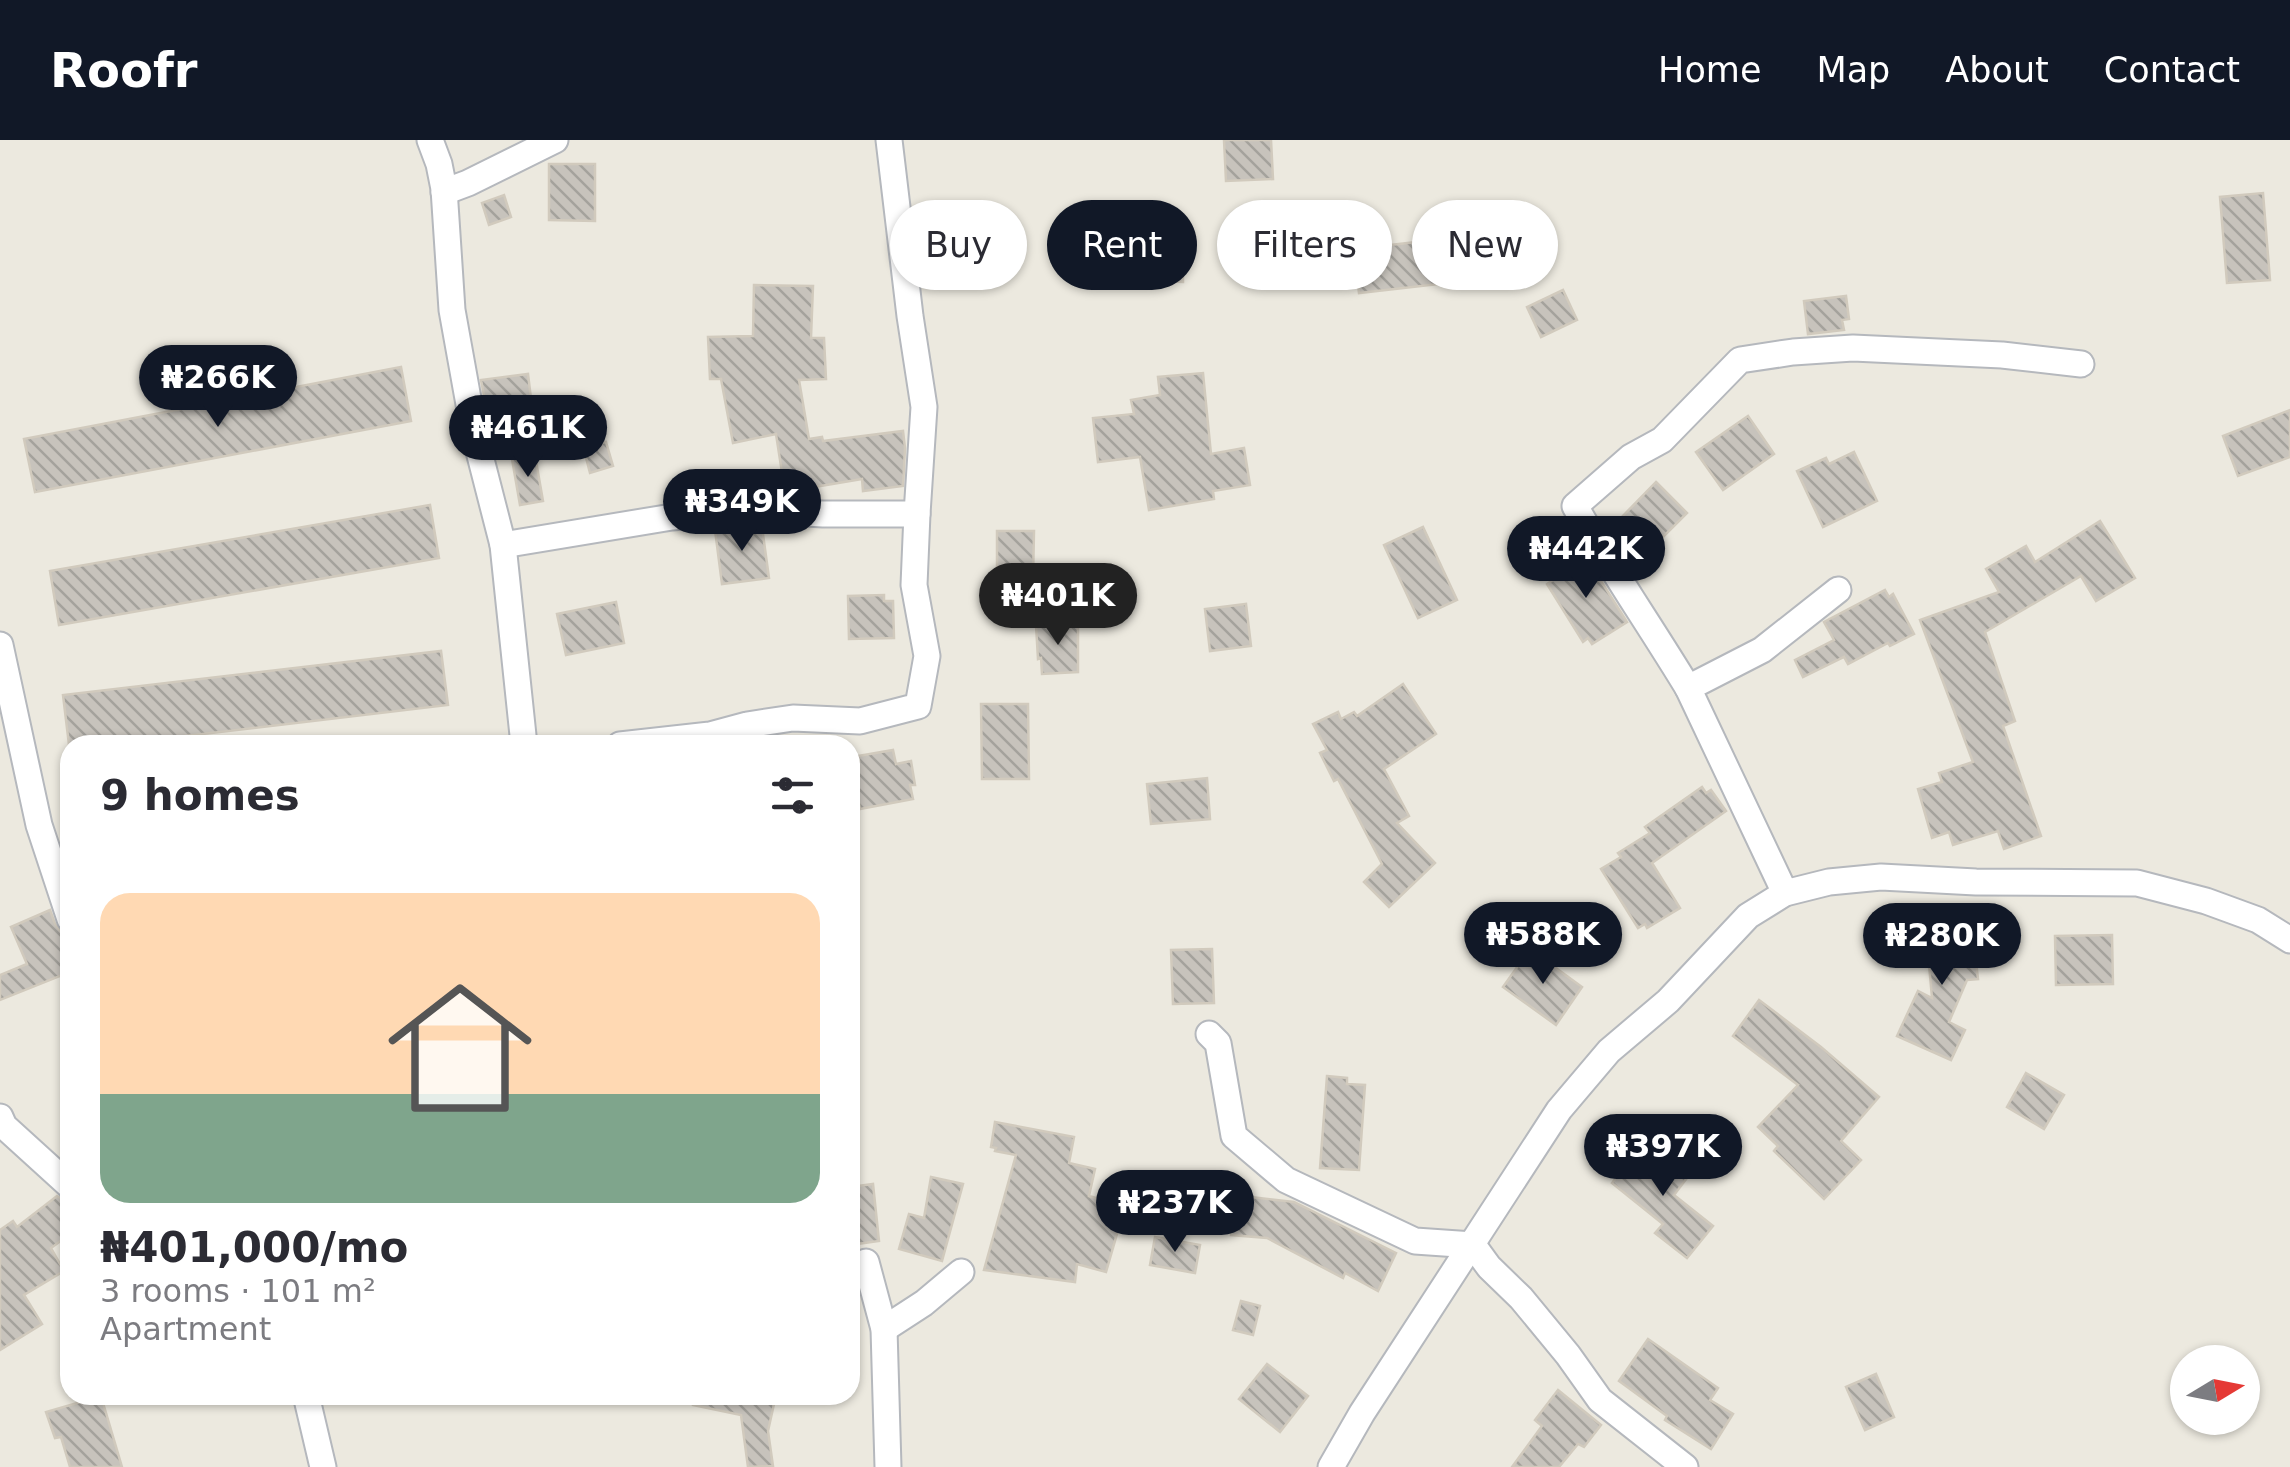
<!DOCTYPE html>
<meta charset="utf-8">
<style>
body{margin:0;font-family:"DejaVu Sans",sans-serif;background:#f7f7f7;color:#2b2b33;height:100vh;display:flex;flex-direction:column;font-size:38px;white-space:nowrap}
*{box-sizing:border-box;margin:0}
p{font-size:32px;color:#7c7c81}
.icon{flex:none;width:55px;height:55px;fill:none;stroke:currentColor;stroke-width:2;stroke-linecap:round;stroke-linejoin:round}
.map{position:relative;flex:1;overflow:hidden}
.panel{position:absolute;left:60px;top:595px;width:800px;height:670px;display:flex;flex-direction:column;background:#fff;border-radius:30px;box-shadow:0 2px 8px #0004}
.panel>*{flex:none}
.top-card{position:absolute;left:890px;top:60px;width:950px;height:90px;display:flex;gap:20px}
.needle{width:65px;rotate:80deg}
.controls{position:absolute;left:2170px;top:1205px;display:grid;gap:20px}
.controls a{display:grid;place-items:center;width:90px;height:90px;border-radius:50%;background:#fff;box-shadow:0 2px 8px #0004;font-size:50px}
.price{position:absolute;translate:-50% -85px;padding:0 22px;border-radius:35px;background:#111827;color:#fff;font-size:32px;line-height:65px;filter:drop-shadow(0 2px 5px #0008)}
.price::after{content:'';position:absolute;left:50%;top:60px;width:30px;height:22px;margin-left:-15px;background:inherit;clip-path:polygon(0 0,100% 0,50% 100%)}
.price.active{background:#222;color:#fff}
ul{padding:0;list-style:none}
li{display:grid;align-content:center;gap:20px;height:530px;padding:0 40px}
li+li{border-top:2px solid #e1e1e2}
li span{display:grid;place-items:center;height:310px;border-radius:30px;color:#555}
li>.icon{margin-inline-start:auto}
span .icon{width:180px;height:180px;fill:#fffc;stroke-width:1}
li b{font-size:42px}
h2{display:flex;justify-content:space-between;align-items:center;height:120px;padding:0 40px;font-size:42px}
.pill{padding:0 35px;border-radius:45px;background:#fff;box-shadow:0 2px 8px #0004;font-size:35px;line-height:90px}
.pill.active{background:#111827;color:#fff}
header{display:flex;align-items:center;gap:60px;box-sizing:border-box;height:140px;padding:0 50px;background:#111827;color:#fff}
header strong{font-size:48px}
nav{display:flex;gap:55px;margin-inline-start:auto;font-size:35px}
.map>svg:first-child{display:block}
.building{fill:url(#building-back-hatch);stroke:#d1cabd;stroke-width:2.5}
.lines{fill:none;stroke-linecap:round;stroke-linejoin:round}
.minor-casing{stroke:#b5b8bd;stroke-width:29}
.minor{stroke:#fff;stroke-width:25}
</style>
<header>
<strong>Roofr</strong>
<nav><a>Home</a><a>Map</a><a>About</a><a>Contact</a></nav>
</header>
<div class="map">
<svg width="2290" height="1327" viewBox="0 0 2290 1327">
<defs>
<pattern id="building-back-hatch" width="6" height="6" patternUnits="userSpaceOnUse" patternTransform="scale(2.5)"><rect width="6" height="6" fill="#c7c3bc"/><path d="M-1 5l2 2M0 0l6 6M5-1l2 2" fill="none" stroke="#a4a29c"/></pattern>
</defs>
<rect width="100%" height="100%" fill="#ece9df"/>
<!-- building -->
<g class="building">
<path d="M 1224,0 L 1271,0 L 1273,39 L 1226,41 Z"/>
<path d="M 549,24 L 595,24 L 595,81 L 549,80 Z"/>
<path d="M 2263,53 L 2270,140 L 2227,143 L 2220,57 Z"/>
<path d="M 504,55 L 511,77 L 489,85 L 482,63 Z"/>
<path d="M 1099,76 L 1105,120 L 1062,125 L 1056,81 Z"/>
<path d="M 998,79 L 1000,129 L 964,130 L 962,80 Z"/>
<path d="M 1452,98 L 1457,142 L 1359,153 L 1354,109 Z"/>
<path d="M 1153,109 L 1183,110 L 1183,142 L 1152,141 L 1152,138 L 1131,135 L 1134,110 L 1153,112 Z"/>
<path d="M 754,145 L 813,146 L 811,198 L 824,198 L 826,239 L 799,240 L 809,299 L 822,297 L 823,301 L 903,291 L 905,308 L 903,346 L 863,351 L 862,339 L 785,352 L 776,294 L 733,303 L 721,239 L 710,239 L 708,197 L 753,196 Z"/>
<path d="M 1563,150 L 1577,180 L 1541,197 L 1527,167 Z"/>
<path d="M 1846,156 L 1849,179 L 1842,180 L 1844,190 L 1808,194 L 1804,161 Z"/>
<path d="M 401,227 L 411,281 L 35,352 L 24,299 Z"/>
<path d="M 1203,233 L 1211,314 L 1244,308 L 1250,345 L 1213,351 L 1214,359 L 1149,370 L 1140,317 L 1098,322 L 1093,278 L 1134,274 L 1131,260 L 1160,255 L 1158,237 Z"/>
<path d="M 528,234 L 533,275 L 489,281 L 481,240 Z"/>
<path d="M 2290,270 L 2290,317 L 2238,336 L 2223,296 Z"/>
<path d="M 1748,276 L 1774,314 L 1723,350 L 1696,312 Z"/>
<path d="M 606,302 L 613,326 L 590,333 L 583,306 Z"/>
<path d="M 1854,312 L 1877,361 L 1823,387 L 1797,331 L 1826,318 L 1829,324 Z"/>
<path d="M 535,315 L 543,361 L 520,365 L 512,319 Z"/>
<path d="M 1656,342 L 1687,373 L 1660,400 L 1657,397 L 1650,405 L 1639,394 L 1635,399 L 1617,382 Z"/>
<path d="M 430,365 L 439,418 L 59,485 L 50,431 Z"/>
<path d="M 2100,381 L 2135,438 L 2096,461 L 2081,436 L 1985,492 L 2015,581 L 2003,586 L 2041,696 L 2004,709 L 1998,691 L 1953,705 L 1949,692 L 1932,698 L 1918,649 L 1942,642 L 1939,633 L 1973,622 L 1920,480 L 1999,452 L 1986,429 L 2026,406 L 2035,422 Z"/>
<path d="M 752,386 L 762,387 L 769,438 L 722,444 L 715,390 Z"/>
<path d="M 1423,387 L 1457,460 L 1418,478 L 1384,405 Z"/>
<path d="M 997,391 L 1034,391 L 1033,441 L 997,441 Z"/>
<path d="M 1579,417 L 1585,425 L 1589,422 L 1627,482 L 1592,504 L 1588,498 L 1583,502 L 1547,444 L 1556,438 L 1553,434 Z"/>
<path d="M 1885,450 L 1889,457 L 1893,454 L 1914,494 L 1890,506 L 1888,503 L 1848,524 L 1844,517 L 1803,537 L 1795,520 L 1834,500 L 1824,482 Z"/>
<path d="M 884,455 L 884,461 L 893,461 L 894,498 L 849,499 L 848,456 Z"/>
<path d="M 616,462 L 624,503 L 566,515 L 557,474 Z"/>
<path d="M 1246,464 L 1251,506 L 1210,511 L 1205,469 Z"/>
<path d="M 1078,482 L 1078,532 L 1042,534 L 1041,518 L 1038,519 L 1036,485 Z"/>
<path d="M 441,511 L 448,565 L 109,605 L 69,605 L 63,555 Z"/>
<path d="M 1403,544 L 1436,594 L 1384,629 L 1409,676 L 1397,683 L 1435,723 L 1389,767 L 1364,742 L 1382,724 L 1338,639 L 1334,641 L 1320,613 L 1327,610 L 1313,584 L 1338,572 L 1341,579 L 1354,572 L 1357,576 Z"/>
<path d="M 981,564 L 1028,564 L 1029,639 L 982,639 Z"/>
<path d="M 893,610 L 896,624 L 911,621 L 915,645 L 910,645 L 913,659 L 860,669 L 851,622 L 859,621 L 858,616 Z"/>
<path d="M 1207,638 L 1210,679 L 1151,684 L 1147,644 Z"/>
<path d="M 1702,647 L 1706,653 L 1711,650 L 1726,671 L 1652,723 L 1680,768 L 1647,788 L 1645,784 L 1638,788 L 1601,729 L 1621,717 L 1618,713 L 1650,693 L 1645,687 Z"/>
<path d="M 50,770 L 55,784 L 62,793 L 70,813 L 70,832 L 0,860 L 0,835 L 27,824 L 11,787 Z"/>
<path d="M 1947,778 L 1948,785 L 1972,783 L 1978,839 L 1967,840 L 1949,882 L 1965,890 L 1951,920 L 1897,896 L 1918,851 L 1932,858 L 1925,780 Z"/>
<path d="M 2112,795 L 2113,844 L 2056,845 L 2055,796 Z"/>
<path d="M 1212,809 L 1214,863 L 1173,864 L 1171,810 Z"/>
<path d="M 1530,809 L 1582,847 L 1556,885 L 1503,847 Z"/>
<path d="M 1759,860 L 1821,907 L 1879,957 L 1841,1001 L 1861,1020 L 1824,1059 L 1774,1011 L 1778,1006 L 1758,987 L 1798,945 L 1733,896 Z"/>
<path d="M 2026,933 L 2064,955 L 2044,989 L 2007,967 Z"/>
<path d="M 1327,936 L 1347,938 L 1347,944 L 1365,945 L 1359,1030 L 1320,1028 Z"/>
<path d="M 995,982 L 1074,997 L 1069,1023 L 1095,1029 L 1089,1056 L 1125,1066 L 1106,1132 L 1077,1124 L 1075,1142 L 984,1130 L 1016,1015 L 995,1011 L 996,1008 L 991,1007 Z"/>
<path d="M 1644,1002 L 1687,1038 L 1674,1055 L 1713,1086 L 1687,1118 L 1655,1093 L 1663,1084 L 1612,1043 Z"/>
<path d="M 931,1037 L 963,1044 L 942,1121 L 899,1109 L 909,1074 L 924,1078 Z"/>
<path d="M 873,1044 L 879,1101 L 850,1105 L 850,1047 Z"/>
<path d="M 1234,1055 L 1294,1062 L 1396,1113 L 1378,1151 L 1345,1133 L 1343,1138 L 1267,1098 L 1231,1095 Z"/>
<path d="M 57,1056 L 70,1064 L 70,1094 L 51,1108 L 64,1131 L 24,1155 L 42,1184 L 0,1210 L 0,1090 L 13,1081 L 17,1087 Z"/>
<path d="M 1155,1097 L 1200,1105 L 1195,1133 L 1150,1125 Z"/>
<path d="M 1241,1161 L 1260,1166 L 1253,1195 L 1233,1190 Z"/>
<path d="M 1648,1199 L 1718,1248 L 1710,1260 L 1733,1274 L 1711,1309 L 1665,1280 L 1667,1276 L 1619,1241 Z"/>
<path d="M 1267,1224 L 1308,1256 L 1280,1292 L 1239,1259 Z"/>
<path d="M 1876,1234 L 1894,1277 L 1865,1290 L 1846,1247 Z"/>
<path d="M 1558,1250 L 1601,1285 L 1584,1307 L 1578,1304 L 1559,1327 L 1512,1327 L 1542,1286 L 1535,1280 Z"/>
<path d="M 694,1255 L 776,1255 L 768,1291 L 773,1326 L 748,1327 L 741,1275 L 693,1265 Z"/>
<path d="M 101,1256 L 122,1327 L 70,1327 L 61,1297 L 55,1298 L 46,1272 Z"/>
</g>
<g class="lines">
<!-- minor casing -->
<g class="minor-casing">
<g id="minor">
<path d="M 430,0 L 439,24 L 444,49 L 452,170 L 474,292 L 503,405 L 524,605"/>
<path d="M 444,52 L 468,43 L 555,0"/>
<path d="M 503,405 L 672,377 L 752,370 L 823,374 L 917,374 L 924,267 L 910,176 L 889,0"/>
<path d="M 0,505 L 39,685 L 70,779"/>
<path d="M 1688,548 C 1651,487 1610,428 1575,366 L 1631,317 L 1662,300 L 1740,220 L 1793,212 L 1853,208 L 2002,215 L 2081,224"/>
<path d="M 620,605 L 710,595 L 747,585 L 793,578 L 860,581 L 918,566 L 927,516 L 914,445 L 917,374"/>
<path d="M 1785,753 L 1688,548 L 1762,510 L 1838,450"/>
<path d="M 1209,894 L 1218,903 L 1234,996 L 1286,1040 L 1415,1101 L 1473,1105 L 1489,1127 L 1521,1158 L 1568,1215 L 1600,1260 L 1685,1327"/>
<path d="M 0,977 L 4,986 L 70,1046"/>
<path d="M 866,1122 L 884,1189 L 888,1327"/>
<path d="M 884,1189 L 924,1163 L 961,1132"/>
<path d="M 306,1255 L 323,1327"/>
<path d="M 1331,1327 L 1362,1273 L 1559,970 L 1609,911 L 1668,861 L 1748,776 L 1785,753 L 1829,742 L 1881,737 L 1976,742 L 2137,743 L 2206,761 L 2258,780 L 2290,800"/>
</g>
</g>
<!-- minor -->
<use href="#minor" class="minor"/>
</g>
</svg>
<div class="controls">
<a><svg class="needle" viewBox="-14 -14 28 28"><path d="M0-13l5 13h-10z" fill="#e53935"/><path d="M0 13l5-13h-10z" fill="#7c7c81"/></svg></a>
</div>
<b class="price" style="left:218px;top:290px">₦266K</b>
<b class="price" style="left:528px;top:340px">₦461K</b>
<b class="price" style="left:742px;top:414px">₦349K</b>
<b class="price" style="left:1586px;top:461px">₦442K</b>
<b class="price active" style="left:1058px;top:508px">₦401K</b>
<b class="price" style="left:1543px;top:847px">₦588K</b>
<b class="price" style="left:1942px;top:848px">₦280K</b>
<b class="price" style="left:1663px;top:1059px">₦397K</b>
<b class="price" style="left:1175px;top:1115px">₦237K</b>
<div class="top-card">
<a class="pill">Buy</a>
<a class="pill active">Rent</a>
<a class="pill">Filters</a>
<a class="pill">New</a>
</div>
<section class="panel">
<h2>9 homes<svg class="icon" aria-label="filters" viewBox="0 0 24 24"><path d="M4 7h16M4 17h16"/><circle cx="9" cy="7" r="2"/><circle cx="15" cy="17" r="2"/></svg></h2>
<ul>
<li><span style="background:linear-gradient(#ffd9b3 65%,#7fa58c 0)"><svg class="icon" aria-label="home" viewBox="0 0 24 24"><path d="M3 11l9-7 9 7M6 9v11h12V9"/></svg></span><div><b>₦401,000/mo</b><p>3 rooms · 101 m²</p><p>Apartment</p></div></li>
</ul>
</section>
</div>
